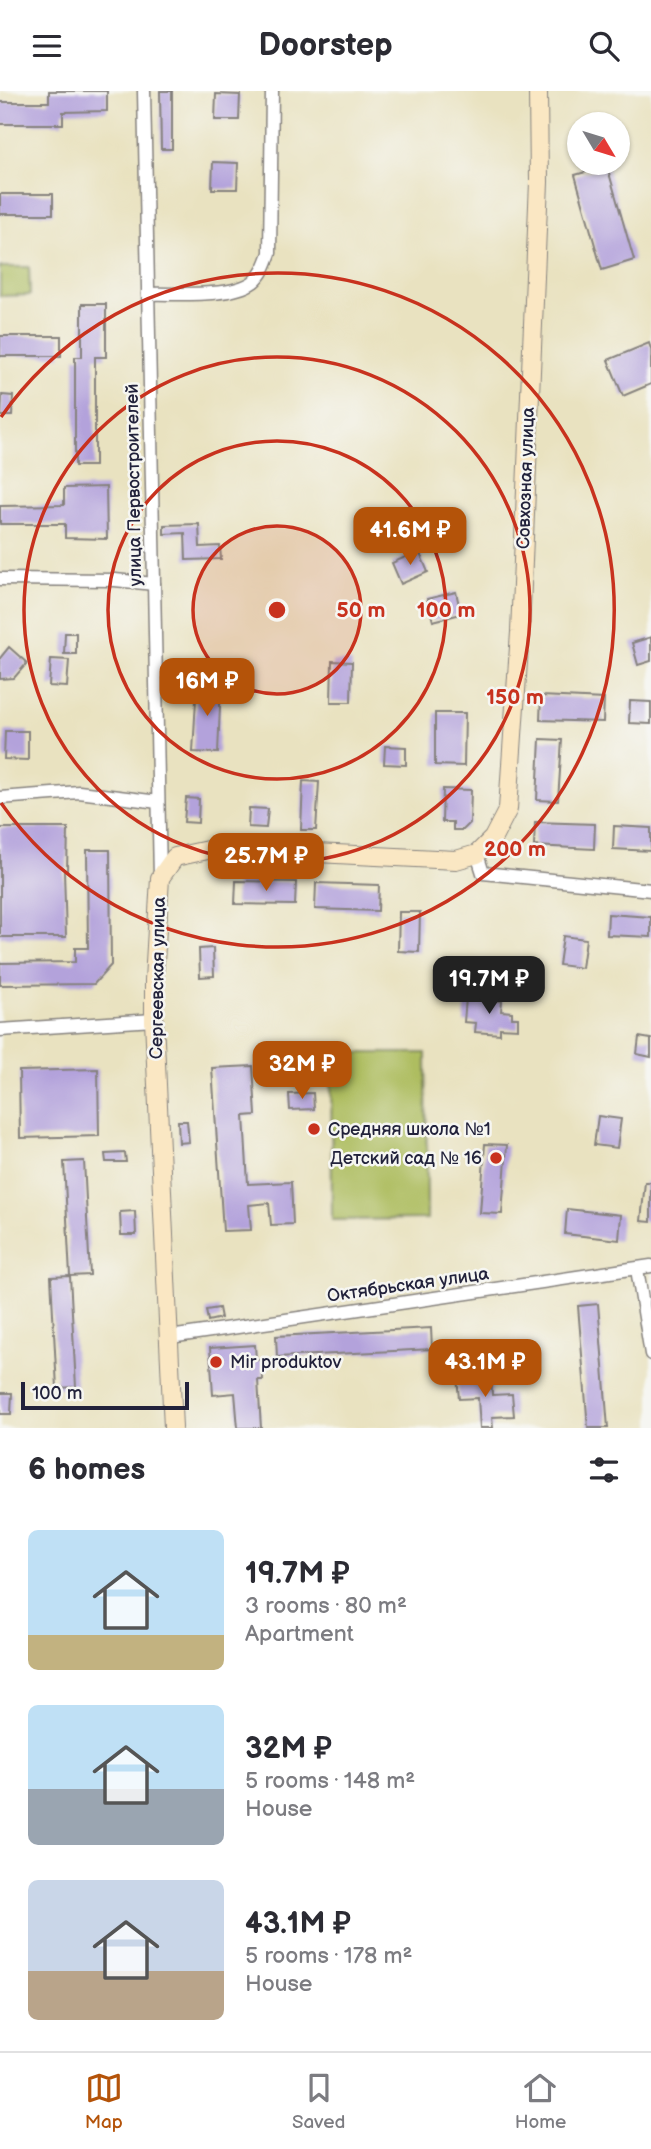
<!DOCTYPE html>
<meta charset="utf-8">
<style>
body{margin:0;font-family:"Balsamiq Sans",sans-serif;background:#f2f2f3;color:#2b2b33;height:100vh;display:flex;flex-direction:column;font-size:26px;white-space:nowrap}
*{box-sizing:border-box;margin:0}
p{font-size:23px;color:#7c7c81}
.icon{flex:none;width:38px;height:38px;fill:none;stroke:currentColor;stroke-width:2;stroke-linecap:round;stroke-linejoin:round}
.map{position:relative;height:1337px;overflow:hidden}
.side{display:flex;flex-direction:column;background:#fff;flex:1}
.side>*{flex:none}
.needle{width:46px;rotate:128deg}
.tools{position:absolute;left:567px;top:21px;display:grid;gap:14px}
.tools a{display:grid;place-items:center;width:63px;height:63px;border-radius:50%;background:#fff;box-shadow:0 2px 5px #0004;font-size:35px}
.scale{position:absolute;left:21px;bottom:18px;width:168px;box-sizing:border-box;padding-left:7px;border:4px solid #22223b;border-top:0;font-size:19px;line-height:24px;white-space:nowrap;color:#22223b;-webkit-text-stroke:5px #f6f6f2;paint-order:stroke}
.price{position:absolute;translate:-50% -60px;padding:0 16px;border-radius:14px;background:#b45309;color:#fff;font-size:23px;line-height:46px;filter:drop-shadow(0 2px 4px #0008)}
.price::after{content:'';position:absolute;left:50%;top:42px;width:21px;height:16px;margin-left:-10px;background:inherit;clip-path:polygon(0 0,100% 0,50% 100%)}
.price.current{background:#222;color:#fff}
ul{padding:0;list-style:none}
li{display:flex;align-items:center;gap:21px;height:175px;padding:0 28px}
li span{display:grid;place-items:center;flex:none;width:196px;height:140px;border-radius:10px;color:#555}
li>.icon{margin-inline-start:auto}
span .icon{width:84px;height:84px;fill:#fffc;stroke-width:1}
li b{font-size:30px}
h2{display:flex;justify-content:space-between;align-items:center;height:84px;padding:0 28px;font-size:30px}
header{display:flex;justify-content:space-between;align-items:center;height:91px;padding:0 28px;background:#fff;font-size:32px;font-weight:700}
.tabs{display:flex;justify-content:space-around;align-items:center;height:98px;border-top:2px solid #e1e1e2;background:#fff;font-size:19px;color:#7c7c81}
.tabs a{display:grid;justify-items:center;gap:4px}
.tabs .current{color:#b45309}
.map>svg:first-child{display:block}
.green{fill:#aebd60;stroke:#68704e;stroke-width:2}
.building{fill:#b3a2db}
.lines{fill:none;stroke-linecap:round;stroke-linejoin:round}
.minor-casing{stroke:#86827e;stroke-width:15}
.secondary-casing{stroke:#86827e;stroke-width:20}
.minor{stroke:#fff;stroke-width:12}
.secondary{stroke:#fae7c3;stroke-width:18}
.ring{fill:none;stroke:#c8321e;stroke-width:3.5}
.poi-dot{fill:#c8321e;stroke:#f6f6f2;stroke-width:2.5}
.labels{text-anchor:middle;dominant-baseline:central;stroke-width:5;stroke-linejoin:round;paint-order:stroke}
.street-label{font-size:18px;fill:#22223b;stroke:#f6f6f2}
.poi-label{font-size:18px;fill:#22223b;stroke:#f6f6f2;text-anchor:start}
.centre{fill:#c8321e;stroke:#f6f6f2;stroke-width:3.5}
.ring-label{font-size:21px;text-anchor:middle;font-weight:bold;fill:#c8321e;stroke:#f6f6f2;stroke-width:5;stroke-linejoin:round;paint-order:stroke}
</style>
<header><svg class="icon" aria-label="menu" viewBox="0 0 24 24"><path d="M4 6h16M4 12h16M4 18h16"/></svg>Doorstep<svg class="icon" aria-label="search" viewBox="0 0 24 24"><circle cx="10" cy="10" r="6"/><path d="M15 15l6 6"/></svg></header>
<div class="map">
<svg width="651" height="1337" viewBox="0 0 651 1337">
<rect width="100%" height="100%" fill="#f6f6f2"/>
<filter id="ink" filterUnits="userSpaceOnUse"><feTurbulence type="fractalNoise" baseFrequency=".0143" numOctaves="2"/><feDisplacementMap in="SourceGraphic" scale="14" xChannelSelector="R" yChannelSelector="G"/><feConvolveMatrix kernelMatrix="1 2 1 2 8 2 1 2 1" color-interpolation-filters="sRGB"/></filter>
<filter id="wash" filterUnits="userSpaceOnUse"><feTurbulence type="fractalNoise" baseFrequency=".00686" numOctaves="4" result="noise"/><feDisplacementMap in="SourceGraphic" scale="28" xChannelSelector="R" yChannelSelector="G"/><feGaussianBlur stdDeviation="1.57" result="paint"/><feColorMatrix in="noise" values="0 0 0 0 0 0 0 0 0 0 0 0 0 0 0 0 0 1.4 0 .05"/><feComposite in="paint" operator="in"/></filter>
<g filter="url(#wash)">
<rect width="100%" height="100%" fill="#e9e2c0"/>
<!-- green -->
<g class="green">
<path d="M 0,176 L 29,176 L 30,204 L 0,205 Z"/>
<path d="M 331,962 L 426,962 L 427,1128 L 332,1129 Z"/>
</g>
<g id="blocks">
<!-- building -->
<g class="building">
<path d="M 49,0 L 107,0 L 107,20 L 63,21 L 63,33 L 0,33 L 0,11 L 49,11 Z"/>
<path d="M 160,0 L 172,0 L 172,58 L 161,58 Z"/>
<path d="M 216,3 L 240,4 L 239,29 L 215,29 Z"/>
<path d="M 213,71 L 238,72 L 237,98 L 212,98 Z"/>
<path d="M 607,75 L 634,169 L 602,179 L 575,84 Z"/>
<rect x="0" y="103" width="53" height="20"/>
<path d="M 82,213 L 106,213 L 106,266 L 95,266 L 95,375 L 75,375 L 75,266 L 82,266 Z"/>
<rect x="0" y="245" width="61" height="20"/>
<path d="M 649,252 L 651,258 L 651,293 L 623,305 L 608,269 Z"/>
<path d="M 2,304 L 13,305 L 12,325 L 1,325 Z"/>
<path d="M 106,396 L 107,448 L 65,447 L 65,433 L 0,433 L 0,415 L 64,414 L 64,397 Z"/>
<path d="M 199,433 L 200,456 L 220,455 L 221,468 L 186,469 L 185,442 L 164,443 L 164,434 Z"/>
<path d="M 419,460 L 428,481 L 401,493 L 392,472 Z"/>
<path d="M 456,501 L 461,523 L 433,530 L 427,508 Z"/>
<path d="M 65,542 L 76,542 L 76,563 L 64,563 Z"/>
<path d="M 651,546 L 651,570 L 638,574 L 632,552 Z"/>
<path d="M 9,556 L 27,572 L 14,587 L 0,588 L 0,567 Z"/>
<path d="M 51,568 L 69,569 L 67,596 L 49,595 Z"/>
<path d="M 332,570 L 352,571 L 351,611 L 331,611 Z"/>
<path d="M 197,591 L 221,591 L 218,662 L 193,661 Z"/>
<path d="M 541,605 L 604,608 L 603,631 L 540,629 Z"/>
<path d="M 630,610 L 651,611 L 651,633 L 629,632 Z"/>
<path d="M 435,622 L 465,622 L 464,675 L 435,674 Z"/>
<path d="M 5,640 L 28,640 L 28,669 L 4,668 Z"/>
<path d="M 540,648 L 562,649 L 558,710 L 537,709 Z"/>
<path d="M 385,655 L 406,656 L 406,674 L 384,673 Z"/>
<path d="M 303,690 L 319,691 L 316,739 L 301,739 Z"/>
<path d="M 443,698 L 471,699 L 470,732 L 463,739 L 453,739 L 453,731 L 442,731 Z"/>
<path d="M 186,707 L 199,708 L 198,732 L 184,731 Z"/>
<path d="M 249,717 L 268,718 L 266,737 L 248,736 Z"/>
<path d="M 535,731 L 595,733 L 594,758 L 534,755 Z"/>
<path d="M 614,735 L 651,737 L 651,760 L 613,758 Z"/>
<path d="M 0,737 L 68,737 L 67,780 L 64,780 L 66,846 L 0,846 Z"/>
<path d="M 87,759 L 110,759 L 111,874 L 94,893 L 0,894 L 0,872 L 75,871 L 75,857 L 88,857 Z"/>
<path d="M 236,790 L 296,791 L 295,814 L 235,813 Z"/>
<path d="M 316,792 L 379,794 L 378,820 L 315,818 Z"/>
<path d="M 399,821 L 420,821 L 419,861 L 398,860 Z"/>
<path d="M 608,823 L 651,826 L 651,846 L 607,844 Z"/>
<path d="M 563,845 L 586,848 L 582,877 L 559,874 Z"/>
<path d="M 213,857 L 214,885 L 200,886 L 199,858 Z"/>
<path d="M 466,907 L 502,910 L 501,920 L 512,921 L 512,927 L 518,927 L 518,938 L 500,937 L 500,943 L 475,941 L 476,932 L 464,931 Z"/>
<path d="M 639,946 L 651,948 L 651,966 L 637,963 Z"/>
<path d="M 253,975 L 256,1024 L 244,1025 L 248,1093 L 291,1091 L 293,1133 L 271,1134 L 269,1112 L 249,1114 L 251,1139 L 223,1140 L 212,977 Z"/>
<path d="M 98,978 L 99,1045 L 20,1047 L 19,980 Z"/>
<path d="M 313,1002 L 314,1018 L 290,1019 L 289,1003 Z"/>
<path d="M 598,1025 L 621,1028 L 617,1057 L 594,1054 Z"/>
<path d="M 178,1030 L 187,1030 L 189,1051 L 179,1052 Z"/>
<path d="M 485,1053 L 507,1054 L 502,1123 L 480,1122 Z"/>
<path d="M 125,1062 L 126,1071 L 106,1071 L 105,1063 Z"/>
<path d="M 84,1070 L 90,1184 L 70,1185 L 64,1071 Z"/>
<path d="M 645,1091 L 651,1091 L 651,1131 L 641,1130 Z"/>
<path d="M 567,1118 L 621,1124 L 619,1149 L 565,1143 Z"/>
<path d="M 135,1120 L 136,1144 L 121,1144 L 120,1121 Z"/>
<path d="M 70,1185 L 76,1296 L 57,1297 L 51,1186 Z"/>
<path d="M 598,1213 L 608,1337 L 588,1337 L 578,1215 Z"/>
<path d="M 219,1217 L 221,1227 L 208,1230 L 206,1219 Z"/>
<path d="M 431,1237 L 432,1258 L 277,1266 L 276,1245 Z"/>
<path d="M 255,1254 L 256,1269 L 262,1269 L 263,1289 L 258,1289 L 261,1337 L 238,1337 L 235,1302 L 213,1304 L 210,1257 Z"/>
<path d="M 491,1284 L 492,1304 L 512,1303 L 514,1325 L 492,1326 L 493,1337 L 480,1337 L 478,1307 L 459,1308 L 457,1286 Z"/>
<path d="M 0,1302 L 12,1302 L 11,1323 L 0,1323 Z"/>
</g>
</g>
</g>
<g filter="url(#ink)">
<use href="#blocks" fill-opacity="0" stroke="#86827e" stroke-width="2"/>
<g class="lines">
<!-- minor casing -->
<g class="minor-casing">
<g id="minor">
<path d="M 144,0 L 160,787"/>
<path d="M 148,203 C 175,202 231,207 253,191 C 262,184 266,173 270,162 L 272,0"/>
<path d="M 0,488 L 115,489 L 154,493"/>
<path d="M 0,707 L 79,701 L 158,711"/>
<path d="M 477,763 L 483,782 L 651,799"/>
<path d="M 0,939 L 154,929"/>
<path d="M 637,1178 L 651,1263"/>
<path d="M 170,1246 L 651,1175"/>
</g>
</g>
<!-- secondary casing -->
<g class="secondary-casing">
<path id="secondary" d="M 173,1337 L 154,929 L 154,889 L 160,787 L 175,766 L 217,757 L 456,769 L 477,763 L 493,747 L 508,718 L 520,541 L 539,91 L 538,0"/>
</g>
<!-- minor -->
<use href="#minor" class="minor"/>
<!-- secondary -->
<use href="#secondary" class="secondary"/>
</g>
</g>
<!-- distance rings -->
<circle cx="277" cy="519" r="84" fill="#c8321e" fill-opacity=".12"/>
<g class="ring">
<circle cx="277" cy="519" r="84"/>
<circle cx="277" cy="519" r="169"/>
<circle cx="277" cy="519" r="253"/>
<path d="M1 326A337 337 0 1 1 1 712"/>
</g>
<!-- markers -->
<g class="poi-dot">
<circle cx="314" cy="1038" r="7"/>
<circle cx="496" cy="1067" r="7"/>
<circle cx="216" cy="1271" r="7"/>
</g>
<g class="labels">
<!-- street labels -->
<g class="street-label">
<text transform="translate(526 387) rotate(-88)">Совхозная улица</text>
<text transform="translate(134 394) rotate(-91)">улица Первостроителей</text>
<text transform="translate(158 887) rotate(-89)">Сергеевская улица</text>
<text transform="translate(408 1194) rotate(-8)">Октябрьская улица</text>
</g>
<!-- poi labels -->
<g class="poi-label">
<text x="328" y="1038">Средняя школа №1</text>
<text x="482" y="1067" text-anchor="end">Детский сад № 16</text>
<text x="230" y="1271">Mir produktov</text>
</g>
</g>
<circle cx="277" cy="519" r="10" class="centre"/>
<g class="ring-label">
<text x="361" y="526">50 m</text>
<text x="446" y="526">100 m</text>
<text x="515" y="613">150 m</text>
<text x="515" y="765">200 m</text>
</g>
</svg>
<div class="tools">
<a><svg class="needle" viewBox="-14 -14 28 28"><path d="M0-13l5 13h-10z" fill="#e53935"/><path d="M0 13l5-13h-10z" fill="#7c7c81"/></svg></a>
</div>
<div class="scale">100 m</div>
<b class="price" style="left:410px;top:476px">41.6M ₽</b>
<b class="price" style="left:207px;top:627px">16M ₽</b>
<b class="price" style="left:266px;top:802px">25.7M ₽</b>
<b class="price current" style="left:489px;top:925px">19.7M ₽</b>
<b class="price" style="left:302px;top:1010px">32M ₽</b>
<b class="price" style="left:485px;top:1308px">43.1M ₽</b>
</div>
<section class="side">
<h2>6 homes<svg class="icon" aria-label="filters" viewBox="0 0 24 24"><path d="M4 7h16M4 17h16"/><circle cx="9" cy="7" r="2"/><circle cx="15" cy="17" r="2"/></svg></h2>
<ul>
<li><span style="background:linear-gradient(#bfe0f5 75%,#c2b280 0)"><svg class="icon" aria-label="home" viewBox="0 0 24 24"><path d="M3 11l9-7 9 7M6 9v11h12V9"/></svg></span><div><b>19.7M ₽</b><p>3 rooms · 80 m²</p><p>Apartment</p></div></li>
<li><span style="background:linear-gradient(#bfe0f5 60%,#9aa5b1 0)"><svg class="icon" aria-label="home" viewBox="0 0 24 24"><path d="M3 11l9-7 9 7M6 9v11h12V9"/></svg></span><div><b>32M ₽</b><p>5 rooms · 148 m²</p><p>House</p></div></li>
<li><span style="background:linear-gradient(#c9d6e8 65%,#b9a48a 0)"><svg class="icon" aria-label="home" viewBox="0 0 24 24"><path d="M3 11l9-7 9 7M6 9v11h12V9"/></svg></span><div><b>43.1M ₽</b><p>5 rooms · 178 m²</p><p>House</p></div></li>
</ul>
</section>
<nav class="tabs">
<a class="current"><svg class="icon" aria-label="map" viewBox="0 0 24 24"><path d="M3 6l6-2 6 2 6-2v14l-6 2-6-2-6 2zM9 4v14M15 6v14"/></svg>Map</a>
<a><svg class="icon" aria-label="saved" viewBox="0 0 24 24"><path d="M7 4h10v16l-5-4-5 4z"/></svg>Saved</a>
<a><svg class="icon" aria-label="home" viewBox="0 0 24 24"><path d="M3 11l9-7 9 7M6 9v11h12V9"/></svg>Home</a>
</nav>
